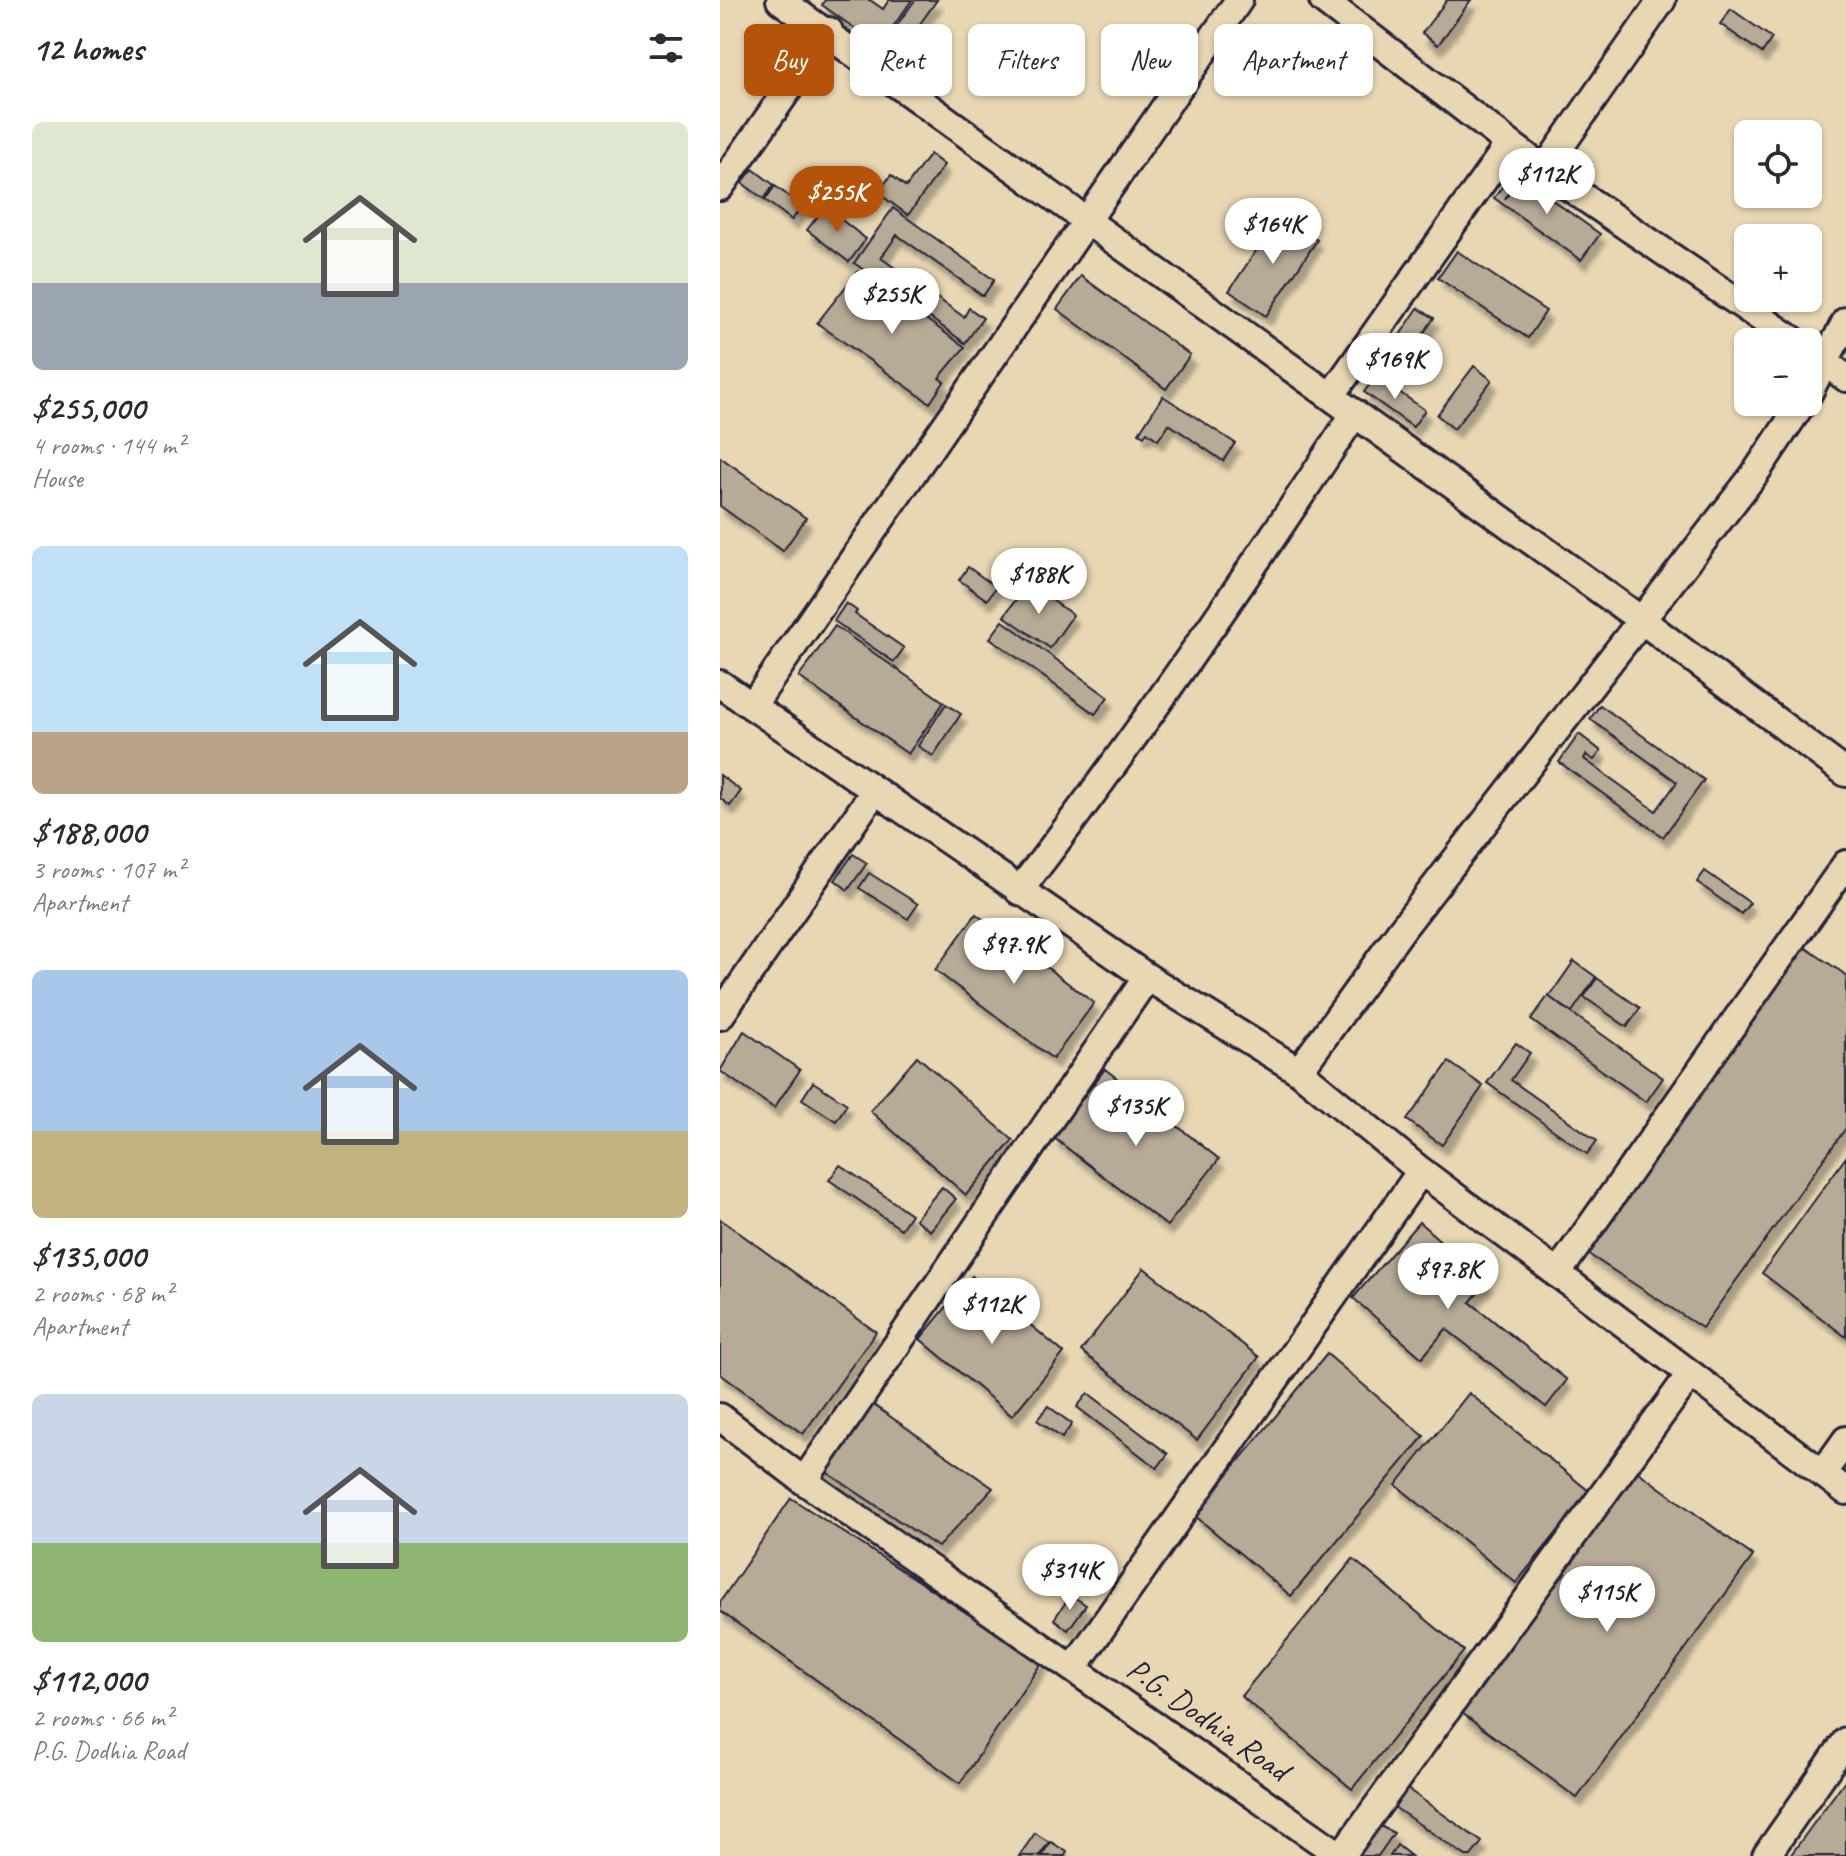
<!DOCTYPE html>
<meta charset="utf-8">
<style>
body{margin:0;font-family:Caveat,sans-serif;background:#f7f7f7;color:#2b2b33;height:100vh;display:flex;flex-direction:column;font-size:30px;white-space:nowrap}
*{box-sizing:border-box;margin:0}
p{font-size:26px;color:#7c7c81}
.icon{flex:none;width:44px;height:44px;fill:none;stroke:currentColor;stroke-width:2;stroke-linecap:round;stroke-linejoin:round}
.map{position:relative;flex:1;overflow:hidden}
.details{display:flex;flex-direction:column;background:#fff;width:720px}
.details>*{flex:none}
.banner{position:absolute;left:24px;top:24px;width:760px;height:72px;display:flex;gap:16px}
.tools{position:absolute;left:1014px;top:120px;display:grid;gap:16px}
.tools a{display:grid;place-items:center;width:88px;height:88px;border-radius:12px;background:#fff;box-shadow:0 2px 6px #0004;font-size:40px}
.price{position:absolute;translate:-50% -68px;padding:0 18px;border-radius:28px;background:#fff;color:#222;font-size:26px;line-height:52px;filter:drop-shadow(0 2px 4px #0008)}
.price::after{content:'';position:absolute;left:50%;top:48px;width:24px;height:18px;margin-left:-12px;background:inherit;clip-path:polygon(0 0,100% 0,50% 100%)}
.price.active{background:#b45309;color:#fff}
ul{padding:0;list-style:none}
li{display:grid;align-content:center;gap:16px;height:424px;padding:0 32px}
li span{display:grid;place-items:center;height:248px;border-radius:12px;color:#555}
li>.icon{margin-inline-start:auto}
span .icon{width:144px;height:144px;fill:#fffc;stroke-width:1}
li b{font-size:34px}
h2{display:flex;justify-content:space-between;align-items:center;height:96px;padding:0 32px;font-size:34px}
.tag{padding:0 28px;border-radius:12px;background:#fff;box-shadow:0 2px 6px #0004;font-size:28px;line-height:72px}
.tag.active{background:#b45309;color:#fff}
main{display:flex;flex:1;min-height:0}
.map>svg:first-child{display:block}
.building{fill:#b7aa96;stroke:#22223b;stroke-width:2;filter:url(#shadow)}
.lines{fill:none;stroke-linecap:round;stroke-linejoin:round}
.street-casing{stroke:#22223b;stroke-width:32}
.street{stroke:#e9d7b4;stroke-width:26}
.labels{text-anchor:middle;dominant-baseline:central;stroke-width:6;stroke-linejoin:round;paint-order:stroke}
.street-label{font-size:32px;fill:#22223b;stroke:#e9d7b4}
</style>
<main>
<section class="details">
<h2>12 homes<svg class="icon" aria-label="filters" viewBox="0 0 24 24"><path d="M4 7h16M4 17h16"/><circle cx="9" cy="7" r="2"/><circle cx="15" cy="17" r="2"/></svg></h2>
<ul>
<li><span style="background:linear-gradient(#dfe7d0 65%,#9aa5b1 0)"><svg class="icon" aria-label="home" viewBox="0 0 24 24"><path d="M3 11l9-7 9 7M6 9v11h12V9"/></svg></span><div><b>$255,000</b><p>4 rooms · 144 m²</p><p>House</p></div></li>
<li><span style="background:linear-gradient(#bfe0f5 75%,#b9a48a 0)"><svg class="icon" aria-label="home" viewBox="0 0 24 24"><path d="M3 11l9-7 9 7M6 9v11h12V9"/></svg></span><div><b>$188,000</b><p>3 rooms · 107 m²</p><p>Apartment</p></div></li>
<li><span style="background:linear-gradient(#a9c7e8 65%,#c2b280 0)"><svg class="icon" aria-label="home" viewBox="0 0 24 24"><path d="M3 11l9-7 9 7M6 9v11h12V9"/></svg></span><div><b>$135,000</b><p>2 rooms · 68 m²</p><p>Apartment</p></div></li>
<li><span style="background:linear-gradient(#c9d6e8 60%,#8fb573 0)"><svg class="icon" aria-label="home" viewBox="0 0 24 24"><path d="M3 11l9-7 9 7M6 9v11h12V9"/></svg></span><div><b>$112,000</b><p>2 rooms · 66 m²</p><p>P.G. Dodhia Road</p></div></li>
</ul>
</section>
<div class="map">
<svg width="1126" height="1856" viewBox="0 0 1126 1856">
<defs>
<filter id="shadow"><feDropShadow dx="5" dy="9" stdDeviation="2" flood-color="#0004"/></filter>
</defs>
<rect width="100%" height="100%" fill="#e9d7b4"/>
<filter id="ink" filterUnits="userSpaceOnUse"><feTurbulence type="fractalNoise" baseFrequency=".0125" numOctaves="2"/><feDisplacementMap in="SourceGraphic" scale="16" xChannelSelector="R" yChannelSelector="G"/><feConvolveMatrix kernelMatrix="1 2 1 2 8 2 1 2 1" color-interpolation-filters="sRGB"/></filter>
<g filter="url(#ink)">
<!-- building -->
<g class="building">
<path d="M 105,0 L 150,0 L 163,9 L 169,0 L 192,0 L 159,46 L 102,5 Z"/>
<path d="M 195,0 L 217,0 L 189,39 L 175,28 Z"/>
<path d="M 727,0 L 751,0 L 718,45 L 702,33 Z"/>
<path d="M 1011,9 L 1052,38 L 1042,53 L 1000,24 Z"/>
<path d="M 210,154 L 224,165 L 188,215 L 158,193 L 171,175 L 186,187 Z"/>
<path d="M 33,169 L 54,185 L 44,199 L 22,183 Z"/>
<path d="M 793,172 L 798,175 L 785,199 L 800,177 L 880,234 L 861,260 L 774,198 Z"/>
<path d="M 55,186 L 82,206 L 72,220 L 45,200 Z"/>
<path d="M 105,207 L 146,239 L 129,262 L 87,230 Z"/>
<path d="M 173,208 L 274,280 L 263,296 L 177,235 L 161,258 L 244,317 L 249,308 L 263,318 L 245,343 L 134,263 Z"/>
<path d="M 560,215 L 597,240 L 546,316 L 509,291 Z"/>
<path d="M 737,251 L 826,311 L 808,338 L 718,278 Z"/>
<path d="M 138,271 L 245,347 L 219,378 L 224,382 L 210,403 L 97,323 Z"/>
<path d="M 361,276 L 470,355 L 446,389 L 337,309 Z"/>
<path d="M 698,308 L 714,318 L 677,373 L 662,362 Z"/>
<path d="M 754,366 L 772,380 L 734,429 L 717,415 Z"/>
<path d="M 656,376 L 705,410 L 693,427 L 644,392 Z"/>
<path d="M 443,396 L 515,443 L 503,461 L 449,424 L 438,440 L 427,432 L 424,436 L 419,433 Z"/>
<path d="M 0,457 L 86,518 L 63,551 L 0,506 Z"/>
<path d="M 248,567 L 276,587 L 267,600 L 239,580 Z"/>
<path d="M 308,583 L 353,615 L 330,648 L 284,616 Z"/>
<path d="M 126,603 L 137,611 L 135,614 L 184,648 L 174,662 L 114,621 Z"/>
<path d="M 283,621 L 388,697 L 375,714 L 270,638 Z"/>
<path d="M 115,626 L 224,702 L 188,754 L 79,677 Z"/>
<path d="M 226,704 L 241,714 L 213,756 L 198,746 Z"/>
<path d="M 880,705 L 984,780 L 943,837 L 839,762 L 859,734 L 881,751 L 874,760 L 866,755 L 864,759 L 936,811 L 957,782 L 870,719 Z"/>
<path d="M 0,775 L 21,791 L 10,806 L 0,798 Z"/>
<path d="M 133,854 L 147,863 L 128,890 L 115,880 Z"/>
<path d="M 985,871 L 1030,903 L 1021,914 L 977,882 Z"/>
<path d="M 149,873 L 198,904 L 188,919 L 139,888 Z"/>
<path d="M 256,914 L 374,1003 L 333,1059 L 215,970 Z"/>
<path d="M 1077,942 L 1126,975 L 1126,1128 L 982,1328 L 865,1252 Z"/>
<path d="M 854,961 L 876,977 L 852,1012 L 829,997 Z"/>
<path d="M 877,978 L 920,1008 L 907,1027 L 864,997 Z"/>
<path d="M 828,996 L 943,1078 L 926,1102 L 811,1020 Z"/>
<path d="M 24,1031 L 80,1070 L 54,1108 L 0,1071 Z"/>
<path d="M 796,1043 L 810,1053 L 791,1080 L 877,1141 L 867,1154 L 767,1083 Z"/>
<path d="M 197,1056 L 293,1140 L 246,1195 L 150,1111 Z"/>
<path d="M 729,1062 L 763,1086 L 722,1145 L 687,1120 Z"/>
<path d="M 385,1069 L 499,1159 L 447,1226 L 333,1137 Z"/>
<path d="M 93,1082 L 127,1104 L 116,1121 L 82,1099 Z"/>
<path d="M 1126,1157 L 1126,1337 L 1042,1273 Z"/>
<path d="M 120,1165 L 191,1214 L 181,1229 L 109,1180 Z"/>
<path d="M 222,1187 L 236,1199 L 210,1231 L 195,1219 Z"/>
<path d="M 0,1219 L 156,1332 L 83,1434 L 0,1374 Z"/>
<path d="M 699,1222 L 767,1282 L 750,1302 L 847,1380 L 826,1407 L 726,1329 L 702,1358 L 633,1298 Z"/>
<path d="M 424,1268 L 539,1357 L 477,1440 L 361,1351 Z"/>
<path d="M 252,1276 L 344,1353 L 292,1416 L 200,1339 Z"/>
<path d="M 607,1354 L 704,1436 L 571,1596 L 474,1515 Z"/>
<path d="M 368,1393 L 448,1454 L 437,1468 L 357,1407 Z"/>
<path d="M 749,1393 L 870,1492 L 796,1583 L 676,1485 Z"/>
<path d="M 145,1399 L 273,1488 L 218,1547 L 99,1467 Z"/>
<path d="M 328,1406 L 352,1424 L 342,1438 L 317,1420 Z"/>
<path d="M 917,1471 L 1033,1556 L 857,1798 L 742,1713 Z"/>
<path d="M 71,1498 L 322,1662 L 240,1783 L 0,1611 L 0,1602 Z"/>
<path d="M 633,1559 L 744,1651 L 632,1789 L 521,1696 Z"/>
<path d="M 351,1595 L 366,1605 L 348,1630 L 334,1619 Z"/>
<path d="M 1126,1779 L 1126,1856 L 1070,1856 Z"/>
<path d="M 682,1785 L 762,1842 L 751,1856 L 746,1856 L 671,1805 Z"/>
<path d="M 658,1825 L 674,1833 L 658,1856 L 640,1856 L 637,1853 Z"/>
<path d="M 315,1833 L 329,1842 L 319,1856 L 299,1856 Z"/>
<path d="M 331,1842 L 347,1852 L 345,1856 L 321,1856 Z"/>
<path d="M 677,1845 L 691,1856 L 670,1856 Z"/>
</g>
<g class="lines">
<!-- street casing -->
<g class="street-casing">
<g id="street">
<path d="M 60,0 L 920,619 L 1126,773"/>
<path d="M 603,0 L 824,170 L 1076,342"/>
<path d="M 824,170 L 942,0"/>
<path d="M 0,187 L 109,31"/>
<path d="M 1091,352 L 1126,378"/>
<path d="M 1088,394 L 1126,321"/>
<path d="M 611,396 L 789,144"/>
<path d="M 0,684 L 427,977 L 579,1071 L 701,1171 L 1126,1491"/>
<path d="M 32,706 L 519,0"/>
<path d="M 299,891 C 418,737 528,576 635,413"/>
<path d="M 0,1016 L 154,792"/>
<path d="M 579,1071 L 682,929 L 1034,475 L 1083,402"/>
<path d="M 837,1274 L 1126,864"/>
<path d="M 0,1417 L 84,1481 L 621,1856 L 969,1376"/>
<path d="M 1102,1474 L 1126,1440"/>
<path d="M 84,1481 L 427,977"/>
<path d="M 355,1666 L 701,1171"/>
<path d="M 1046,1856 L 1126,1741"/>
</g>
</g>
<!-- street -->
<use href="#street" class="street"/>
</g>
</g>
<g class="labels">
<!-- street labels -->
<g class="street-label">
<text transform="translate(488 1719) rotate(35)">P.G. Dodhia Road</text>
</g>
</g>
</svg>
<div class="tools">
<a><svg class="icon" aria-label="locate" viewBox="0 0 24 24"><circle cx="12" cy="12" r="6"/><path d="M12 2v4M12 18v4M2 12h4M18 12h4"/></svg></a>
<a>+</a>
<a>−</a>
</div>
<b class="price" style="left:827px;top:216px">$112K</b>
<b class="price active" style="left:117px;top:234px">$255K</b>
<b class="price" style="left:553px;top:266px">$164K</b>
<b class="price" style="left:172px;top:336px">$255K</b>
<b class="price" style="left:675px;top:401px">$169K</b>
<b class="price" style="left:319px;top:616px">$188K</b>
<b class="price" style="left:294px;top:986px">$97.9K</b>
<b class="price" style="left:416px;top:1148px">$135K</b>
<b class="price" style="left:728px;top:1311px">$97.8K</b>
<b class="price" style="left:272px;top:1346px">$112K</b>
<b class="price" style="left:350px;top:1612px">$314K</b>
<b class="price" style="left:887px;top:1634px">$115K</b>
<div class="banner">
<a class="tag active">Buy</a>
<a class="tag">Rent</a>
<a class="tag">Filters</a>
<a class="tag">New</a>
<a class="tag">Apartment</a>
</div>
</div>
</main>
